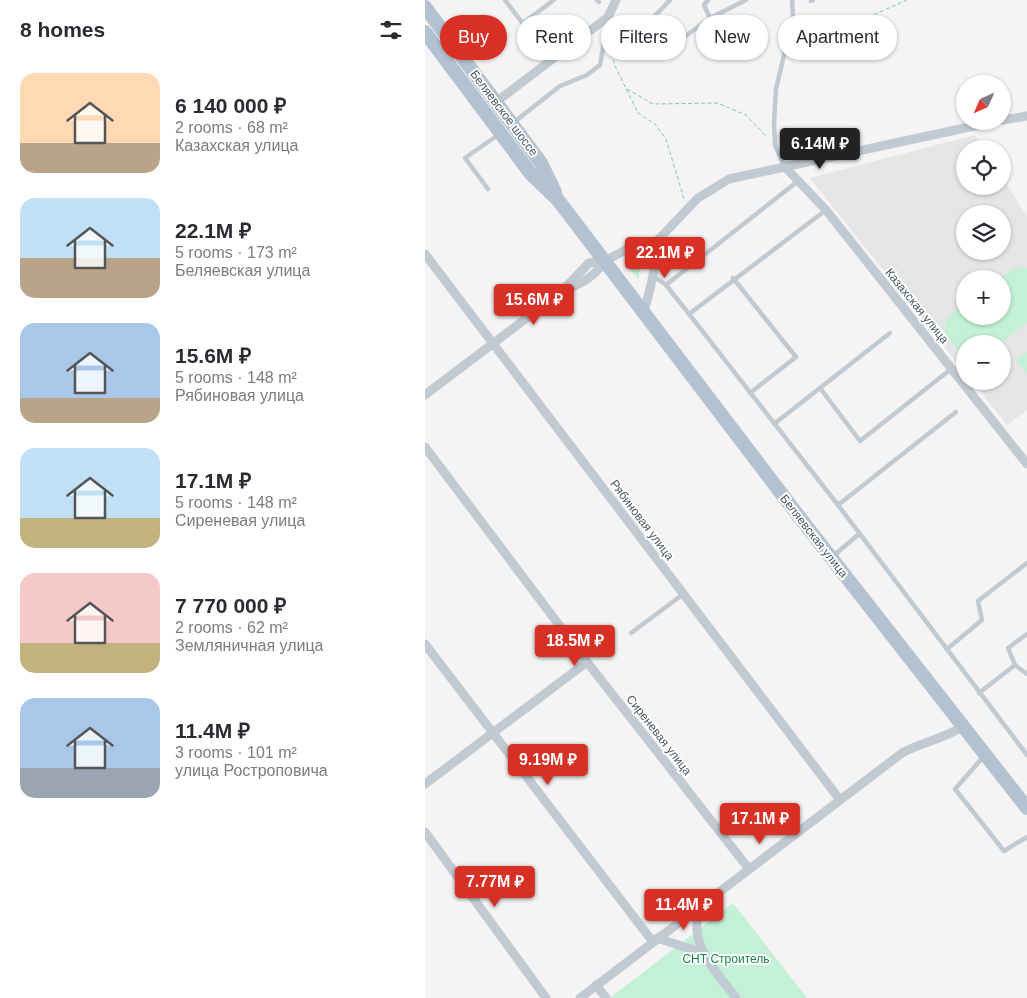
<!DOCTYPE html>
<meta charset="utf-8">
<style>
body{margin:0;font-family:Arial,sans-serif;background:#f2f2f3;color:#2b2b33;height:100vh;display:flex;flex-direction:column;font-size:19px;white-space:nowrap}
*{box-sizing:border-box;margin:0}
p{font-size:16px;color:#7c7c81}
.icon{flex:none;width:28px;height:28px;fill:none;stroke:currentColor;stroke-width:2;stroke-linecap:round;stroke-linejoin:round}
.map{position:relative;flex:1;overflow:hidden}
.details{display:flex;flex-direction:column;background:#fff;width:425px}
.details>*{flex:none}
.guide{position:absolute;left:15px;top:15px;width:475px;height:45px;display:flex;gap:10px}
.needle{width:32px;rotate:225deg}
.fabs{position:absolute;left:531px;top:75px;display:grid;gap:10px}
.fabs a{display:grid;place-items:center;width:55px;height:55px;border-radius:50%;background:#fff;box-shadow:0 1px 4px #0004;font-size:25px}
.price{position:absolute;translate:-50% -42px;padding:0 11px;border-radius:5px;background:#d93025;color:#fff;font-size:16px;line-height:32px;filter:drop-shadow(0 1px 2px #0008)}
.price::after{content:'';position:absolute;left:50%;top:30px;width:15px;height:11px;margin-left:-8px;background:inherit;clip-path:polygon(0 0,100% 0,50% 100%)}
.price.selected{background:#222;color:#fff}
ul{padding:0;list-style:none}
li{display:flex;align-items:center;gap:15px;height:125px;padding:0 20px}
li span{display:grid;place-items:center;flex:none;width:140px;height:100px;border-radius:15px;color:#555}
li>.icon{margin-inline-start:auto}
span .icon{width:60px;height:60px;fill:#fffc;stroke-width:1}
li b{font-size:21px}
h2{display:flex;justify-content:space-between;align-items:center;height:60px;padding:0 20px;font-size:21px}
.pill{padding:0 18px;border-radius:22px;background:#fff;box-shadow:0 1px 4px #0004;font-size:18px;line-height:45px}
.pill.selected{background:#d93025;color:#fff}
main{display:flex;flex:1;min-height:0}
.map>svg:first-child{display:block}
.education{fill:#e6e4e5;fill-rule:evenodd}
.green{fill:#c3f1d5}
.lines{fill:none;stroke-linecap:round;stroke-linejoin:round}
.path{stroke:#7ad0a6;stroke-width:1;stroke-dasharray:4 2.5;stroke-linecap:butt}
.lane{stroke:#c1cad2;stroke-width:4.5}
.street{stroke:#c1cad2;stroke-width:9}
.primary{stroke:#b3c2d1;stroke-width:14}
.labels{text-anchor:middle;dominant-baseline:central;stroke-width:4;stroke-linejoin:round;paint-order:stroke}
.street-label{font-size:12px;fill:#4a5661;stroke:#fff}
.park-label{font-size:12px;fill:#17864f;stroke:#fff}
</style>
<main>
<section class="details">
<h2>8 homes<svg class="icon" aria-label="filters" viewBox="0 0 24 24"><path d="M4 7h16M4 17h16"/><circle cx="9" cy="7" r="2"/><circle cx="15" cy="17" r="2"/></svg></h2>
<ul>
<li><span style="background:linear-gradient(#ffd9b3 70%,#b9a48a 0)"><svg class="icon" aria-label="home" viewBox="0 0 24 24"><path d="M3 11l9-7 9 7M6 9v11h12V9"/></svg></span><div><b>6 140 000 ₽</b><p>2 rooms · 68 m²</p><p>Казахская улица</p></div></li>
<li><span style="background:linear-gradient(#bfe0f5 60%,#b9a48a 0)"><svg class="icon" aria-label="home" viewBox="0 0 24 24"><path d="M3 11l9-7 9 7M6 9v11h12V9"/></svg></span><div><b>22.1M ₽</b><p>5 rooms · 173 m²</p><p>Беляевская улица</p></div></li>
<li><span style="background:linear-gradient(#a9c7e8 75%,#b9a48a 0)"><svg class="icon" aria-label="home" viewBox="0 0 24 24"><path d="M3 11l9-7 9 7M6 9v11h12V9"/></svg></span><div><b>15.6M ₽</b><p>5 rooms · 148 m²</p><p>Рябиновая улица</p></div></li>
<li><span style="background:linear-gradient(#bfe0f5 70%,#c2b280 0)"><svg class="icon" aria-label="home" viewBox="0 0 24 24"><path d="M3 11l9-7 9 7M6 9v11h12V9"/></svg></span><div><b>17.1M ₽</b><p>5 rooms · 148 m²</p><p>Сиреневая улица</p></div></li>
<li><span style="background:linear-gradient(#f6c9c9 70%,#c2b280 0)"><svg class="icon" aria-label="home" viewBox="0 0 24 24"><path d="M3 11l9-7 9 7M6 9v11h12V9"/></svg></span><div><b>7 770 000 ₽</b><p>2 rooms · 62 m²</p><p>Земляничная улица</p></div></li>
<li><span style="background:linear-gradient(#a9c7e8 70%,#9aa5b1 0)"><svg class="icon" aria-label="home" viewBox="0 0 24 24"><path d="M3 11l9-7 9 7M6 9v11h12V9"/></svg></span><div><b>11.4M ₽</b><p>3 rooms · 101 m²</p><p>улица Ростроповича</p></div></li>
</ul>
</section>
<div class="map">
<svg width="602" height="998" viewBox="0 0 602 998">
<rect width="100%" height="100%" fill="#f5f3f3"/>
<!-- education -->
<path class="education" d="M 550,135 L 559,149 L 540,149 L 540,186 L 578,186 L 578,178 L 602,217 L 602,410 L 582,425 L 547,381 L 578,381 L 578,344 L 540,344 L 540,373 L 385,178 ZM 540,214 L 578,214 L 578,251 L 540,251 ZM 540,279 L 578,279 L 578,316 L 540,316 Z"/>
<!-- green -->
<g class="green">
<path d="M 210,253 L 215,257 L 214,280 L 198,261 L 202,255 Z"/>
<path d="M 592,267 L 602,268 L 602,323 L 575,344 L 540,344 L 540,356 C 534,353 530,347 526,341 C 512,322 525,315 540,303 L 540,316 L 578,316 L 578,279 L 573,279 Z"/>
<path d="M 602,352 L 602,374 L 591,360 Z"/>
<path d="M 308,903 L 382,998 L 185,998 Z"/>
</g>
<g class="lines">
<!-- path -->
<g class="path">
<path d="M 369,37 L 401,36 L 482,0"/>
<path d="M 185,47 L 190,66 L 213,113 L 230,124 L 241,139 L 259,199"/>
<path d="M 202,89 L 228,104 L 292,103 L 321,115 L 342,137"/>
</g>
<!-- lane -->
<g class="lane">
<path d="M 80,0 L 105,33 L 116,41 L 129,58"/>
<path d="M 172,0 L 174,2"/>
<path d="M 283,0 L 279,5 L 285,18"/>
<path d="M 386,1 L 388,0"/>
<path d="M 98,23 L 129,0"/>
<path d="M 205,42 L 245,0"/>
<path d="M 231,58 L 285,18 L 321,0"/>
<path d="M 88,123 L 135,86 L 162,75 L 175,65 L 183,19"/>
<path d="M 359,166 L 350,145 L 349,123 L 351,89 L 368,17 L 367,0"/>
<path d="M 63,189 L 40,158 L 73,135"/>
<path d="M 228,276 L 241,285 L 264,314 L 413,505 L 602,755"/>
<path d="M 308,278 L 371,357 L 325,393"/>
<path d="M 241,285 L 373,181"/>
<path d="M 264,314 L 401,210"/>
<path d="M 395,388 L 465,333"/>
<path d="M 349,424 L 395,388 L 435,441 L 526,369"/>
<path d="M 413,505 L 531,412"/>
<path d="M 407,557 L 434,534"/>
<path d="M 206,633 L 257,595"/>
<path d="M 522,649 L 557,620 L 553,601 L 602,563"/>
<path d="M 590,665 L 583,648 L 602,634"/>
<path d="M 554,693 L 590,665 L 602,674"/>
<path d="M 559,756 L 530,789 L 579,851 L 602,837"/>
</g>
<!-- street -->
<g class="street">
<path d="M 71,102 L 183,17 L 191,0"/>
<path d="M 578,120 L 602,116"/>
<path d="M 359,166 L 401,210 L 602,464"/>
<path d="M 0,254 L 415,800"/>
<path d="M 139,291 C 157,283 169,277 180,261"/>
<path d="M 219,312 C 225,289 232,267 230,243"/>
<path d="M 0,395 L 136,292 L 164,263 L 180,261 L 204,248 L 219,243 L 230,243 L 273,198 L 304,179 L 572,121"/>
<path d="M 0,447 L 162,662 L 324,869"/>
<path d="M 0,644 L 228,942"/>
<path d="M 0,784 L 162,662"/>
<path d="M 0,832 L 121,998"/>
<path d="M 274,906 C 264,947 288,967 311,998"/>
<path d="M 232,938 L 278,953"/>
<path d="M 171,985 L 181,998"/>
<path d="M 155,998 L 477,753 C 496,742 520,739 538,726"/>
</g>
<!-- primary -->
<g class="primary">
<path d="M 0,7 L 116,163 L 130,192"/>
<path d="M 0,32 L 106,174 L 133,200 L 372,514 L 602,808"/>
</g>
</g>
<g class="labels">
<!-- street labels -->
<g class="street-label">
<text transform="translate(79 113) rotate(53)">Беляевское шоссе</text>
<text transform="translate(492 306) rotate(51)">Казахская улица</text>
<text transform="translate(217 520) rotate(53)">Рябиновая улица</text>
<text transform="translate(389 536) rotate(52)">Беляевская улица</text>
<text transform="translate(234 735) rotate(52)">Сиреневая улица</text>
</g>
<!-- park labels -->
<g class="park-label">
<text x="301" y="959">СНТ Строитель</text>
</g>
</g>
</svg>
<div class="fabs">
<a><svg class="needle" viewBox="-14 -14 28 28"><path d="M0-13l5 13h-10z" fill="#e53935"/><path d="M0 13l5-13h-10z" fill="#7c7c81"/></svg></a>
<a><svg class="icon" aria-label="locate" viewBox="0 0 24 24"><circle cx="12" cy="12" r="6"/><path d="M12 2v4M12 18v4M2 12h4M18 12h4"/></svg></a>
<a><svg class="icon" aria-label="layers" viewBox="0 0 24 24"><path d="M12 4l9 5-9 5-9-5zM3 14l9 5 9-5"/></svg></a>
<a>+</a>
<a>−</a>
</div>
<b class="price selected" style="left:395px;top:170px">6.14M ₽</b>
<b class="price" style="left:240px;top:279px">22.1M ₽</b>
<b class="price" style="left:109px;top:326px">15.6M ₽</b>
<b class="price" style="left:150px;top:667px">18.5M ₽</b>
<b class="price" style="left:123px;top:786px">9.19M ₽</b>
<b class="price" style="left:335px;top:845px">17.1M ₽</b>
<b class="price" style="left:70px;top:908px">7.77M ₽</b>
<b class="price" style="left:259px;top:931px">11.4M ₽</b>
<div class="guide">
<a class="pill selected">Buy</a>
<a class="pill">Rent</a>
<a class="pill">Filters</a>
<a class="pill">New</a>
<a class="pill">Apartment</a>
</div>
</div>
</main>
